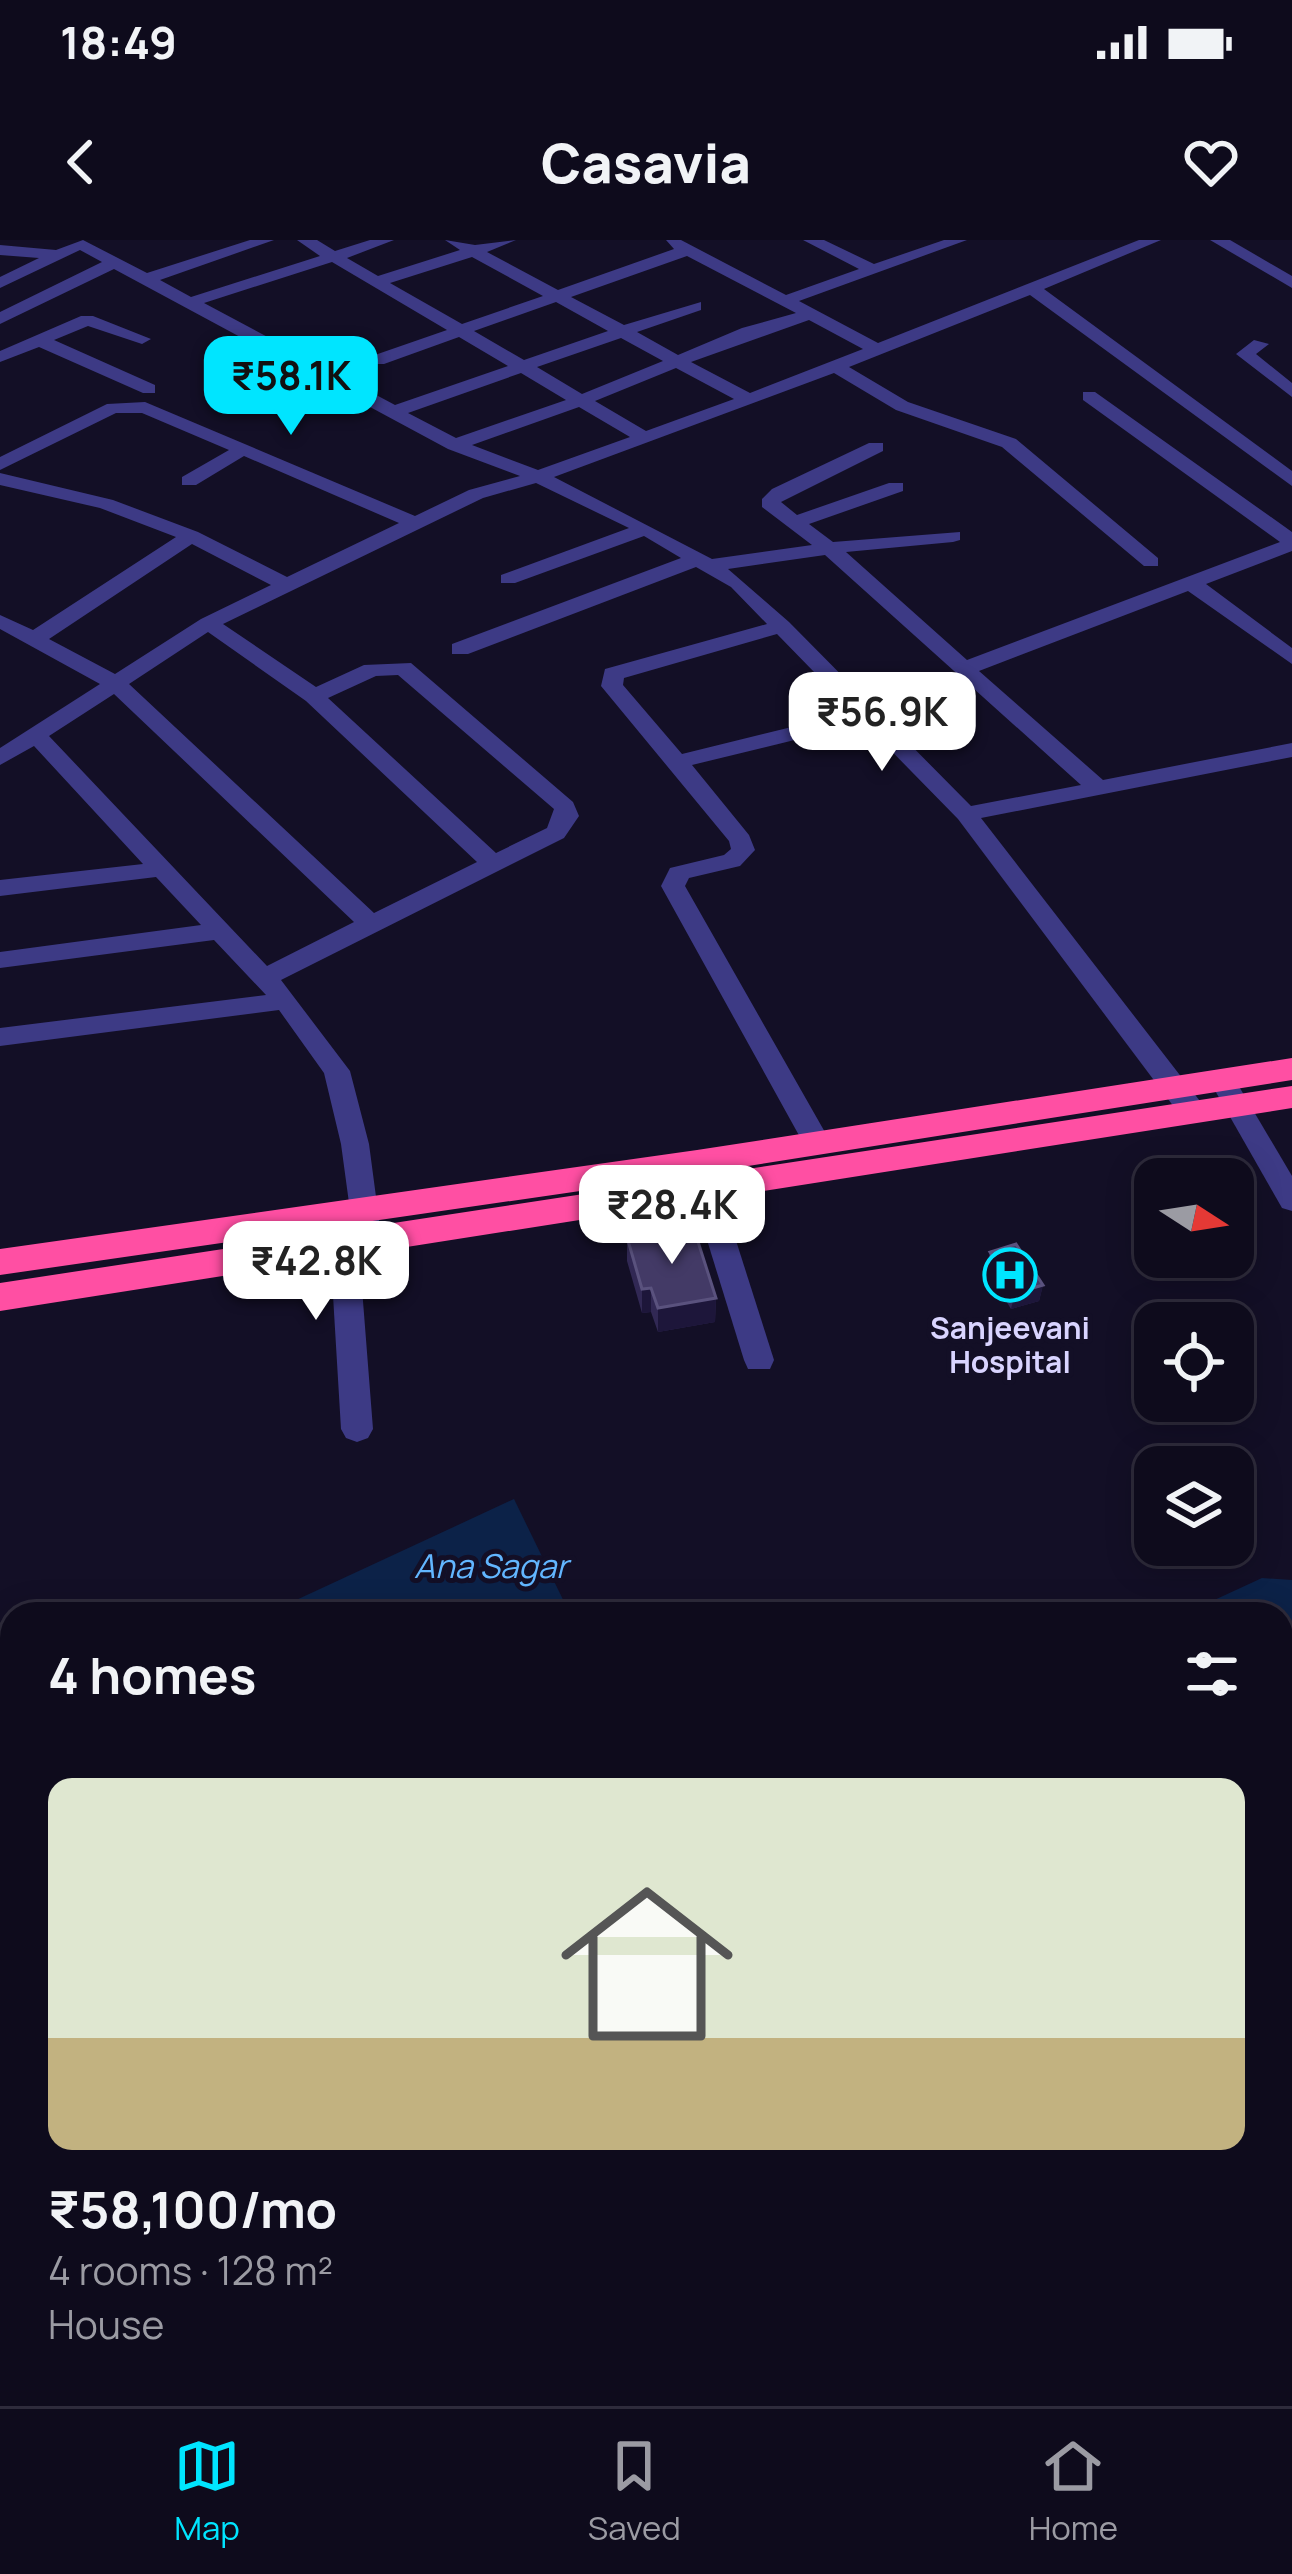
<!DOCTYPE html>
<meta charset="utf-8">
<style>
body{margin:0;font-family:Manrope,sans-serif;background:#1c1929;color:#f1f3f6;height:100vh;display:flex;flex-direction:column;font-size:45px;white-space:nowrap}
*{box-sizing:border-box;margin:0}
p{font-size:39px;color:#9b9ba3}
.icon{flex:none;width:66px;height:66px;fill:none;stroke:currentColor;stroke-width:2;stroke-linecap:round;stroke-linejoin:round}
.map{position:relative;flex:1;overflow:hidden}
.drawer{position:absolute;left:0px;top:1362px;width:1293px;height:804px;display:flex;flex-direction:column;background:#0e0b1c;border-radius:36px 36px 0 0;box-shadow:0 6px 30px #0003,0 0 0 3px #2e2b3b}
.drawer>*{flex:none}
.needle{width:78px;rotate:102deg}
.fabs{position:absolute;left:1134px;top:918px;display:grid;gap:24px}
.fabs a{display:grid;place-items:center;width:120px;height:120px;border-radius:24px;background:#0e0b1c;box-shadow:0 6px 30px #0003,0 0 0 3px #2e2b3b;font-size:60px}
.price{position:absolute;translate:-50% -102px;padding:0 27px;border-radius:24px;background:#fff;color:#222;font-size:39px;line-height:78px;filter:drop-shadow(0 3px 6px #0008)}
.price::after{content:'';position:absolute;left:50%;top:72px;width:36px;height:27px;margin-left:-18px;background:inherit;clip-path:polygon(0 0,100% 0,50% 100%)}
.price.active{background:#00e5ff;color:#111}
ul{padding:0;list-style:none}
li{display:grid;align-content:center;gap:24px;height:636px;padding:0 48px}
li span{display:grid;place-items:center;height:372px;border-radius:24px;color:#555}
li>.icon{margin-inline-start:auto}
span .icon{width:216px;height:216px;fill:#fffc;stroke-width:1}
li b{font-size:51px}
h2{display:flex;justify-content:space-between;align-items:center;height:144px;padding:0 48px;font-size:51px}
.status{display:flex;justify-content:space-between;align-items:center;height:84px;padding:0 60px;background:#0e0b1c;direction:ltr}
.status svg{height:33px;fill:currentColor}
header{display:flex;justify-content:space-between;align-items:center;height:156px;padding:0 48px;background:#0e0b1c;font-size:54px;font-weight:800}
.tab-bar{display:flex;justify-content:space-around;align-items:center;height:168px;border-top:3px solid #2e2b3b;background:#0e0b1c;font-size:33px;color:#9b9ba3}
.tab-bar a{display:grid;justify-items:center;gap:6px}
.tab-bar .active{color:#00e5ff}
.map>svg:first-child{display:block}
.water{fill:#0c2248}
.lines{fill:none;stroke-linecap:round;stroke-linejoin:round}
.minor{fill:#3d3a85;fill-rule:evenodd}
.highway{fill:#ff4fa3;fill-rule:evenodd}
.wall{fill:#312854}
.shaded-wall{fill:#1d163a}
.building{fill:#433a66;stroke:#5a527e;stroke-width:3}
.labels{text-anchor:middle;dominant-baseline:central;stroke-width:10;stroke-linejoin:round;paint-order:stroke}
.poi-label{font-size:30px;font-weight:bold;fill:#d9d4ff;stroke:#130f26}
.water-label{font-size:33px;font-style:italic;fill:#62b6ff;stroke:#130f26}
</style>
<div class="status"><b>18:49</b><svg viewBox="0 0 49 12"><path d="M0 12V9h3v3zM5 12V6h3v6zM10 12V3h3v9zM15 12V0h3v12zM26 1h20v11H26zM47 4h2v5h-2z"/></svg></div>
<header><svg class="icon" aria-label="back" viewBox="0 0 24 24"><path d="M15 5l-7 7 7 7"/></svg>Casavia<svg class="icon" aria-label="heart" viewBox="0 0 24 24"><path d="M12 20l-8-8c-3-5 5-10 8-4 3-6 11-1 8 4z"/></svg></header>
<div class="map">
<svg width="1292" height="2166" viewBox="0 0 1292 2166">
<rect width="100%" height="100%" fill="#130f26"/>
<!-- water -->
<g class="water">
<path d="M 514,1259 L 570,1374 L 266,1374 Z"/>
<path d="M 1262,1338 L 1292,1340 L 1292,2166 L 0,2166 L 0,1497 L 12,1492 L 12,2154 L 1281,2154 L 1281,1374 L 1184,1374 Z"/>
</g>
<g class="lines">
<!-- minor -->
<g class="minor">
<path d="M 83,0 L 147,33 L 250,0 L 274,0 L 160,40 L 191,57 L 320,16 L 297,0 L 317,0 L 335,11 L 370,0 L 394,0 L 347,18 L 378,36 L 460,10 L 445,0 L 475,5 L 516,0 L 487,12 L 558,50 L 674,9 L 666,0 L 681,0 L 786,55 L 859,29 L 803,0 L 824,0 L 874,24 L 944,0 L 967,0 L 799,61 L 878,103 L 1139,0 L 1161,0 L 1044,49 L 1292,231 L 1292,246 L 1030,55 L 849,127 L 908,162 L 1016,199 L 1158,318 L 1158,326 L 1144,326 L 1002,207 L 896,170 L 834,133 L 554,237 L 712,319 L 812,305 L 762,267 L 762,259 L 772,249 L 869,203 L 883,203 L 883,211 L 781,262 L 797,275 L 889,243 L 903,243 L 903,251 L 809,284 L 833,302 L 960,292 L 960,300 L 953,302 L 846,312 L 967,420 L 1280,302 L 1083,160 L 1083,152 L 1095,152 L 1292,292 L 1292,311 L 1206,344 L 1292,408 L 1292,424 L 1188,351 L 979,431 L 1103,540 L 1292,503 L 1292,517 L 981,578 L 1203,865 L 1207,872 L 1203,879 L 1183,879 L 958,579 L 864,483 L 692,525 L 749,595 L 755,610 L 740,626 L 689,638 L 685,646 L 830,901 L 816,911 L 806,908 L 661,646 L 670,628 L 724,615 L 731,609 L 729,601 L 601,446 L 605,429 L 767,384 L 731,347 L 696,327 L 468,414 L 452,414 L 452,404 L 681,318 L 644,296 L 515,343 L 501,343 L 501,335 L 629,288 L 536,243 L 483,258 L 223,384 L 316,447 L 364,425 L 411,423 L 573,562 L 579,576 L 564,598 L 281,740 L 350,831 L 369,904 L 382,1002 L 378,1010 L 359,1010 L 373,1189 L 368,1198 L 357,1202 L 346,1198 L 341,1189 L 328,972 L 332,965 L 349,963 L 341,904 L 324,833 L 279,770 L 0,806 L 0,788 L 266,755 L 214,700 L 0,728 L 0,712 L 201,685 L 156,637 L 0,656 L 0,640 L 143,624 L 34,506 L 0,525 L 0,508 L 100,444 L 0,389 L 0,375 L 33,390 L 176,297 L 100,268 L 0,245 L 0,233 L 113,260 L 198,292 L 287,337 L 399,283 L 244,216 L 196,245 L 182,245 L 182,237 L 229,210 L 142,173 L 116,173 L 0,230 L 0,217 L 107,164 L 145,162 L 415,276 L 469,250 L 520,236 L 448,209 L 114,29 L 0,84 L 0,72 L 102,22 L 80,10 L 0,48 L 0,37 L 39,18 L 0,15 L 0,5 L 56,10 ZM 687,16 L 796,73 L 742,88 L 678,115 L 637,92 L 701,70 L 701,62 L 624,85 L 571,57 ZM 472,17 L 543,56 L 462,84 L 390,43 ZM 332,22 L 447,90 L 372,116 L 372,124 L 384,124 L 459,97 L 508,126 L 395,165 L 204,63 ZM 556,62 L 608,91 L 524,120 L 474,91 ZM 809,80 L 863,109 L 750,153 L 691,122 ZM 621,98 L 663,121 L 582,154 L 537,127 ZM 676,128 L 734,159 L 646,191 L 595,161 ZM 521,133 L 566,160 L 456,198 L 408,173 ZM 579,167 L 630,197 L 538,230 L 472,205 ZM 192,304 L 271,345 L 201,379 L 115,434 L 49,399 ZM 825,315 L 1081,545 L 971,566 L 789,382 L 728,329 ZM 208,392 L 306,461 L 477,622 L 374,673 L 129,444 ZM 777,394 L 853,472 L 682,514 L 623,445 L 624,438 ZM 398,435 L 554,569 L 547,588 L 496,613 L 328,458 L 376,436 ZM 114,454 L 354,682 L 267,726 L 49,496 Z"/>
<path d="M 1210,0 L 1230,0 L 1292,36 L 1292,48 Z"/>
<path d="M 81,76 L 93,76 L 151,99 L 142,104 L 88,86 L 54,100 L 155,145 L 155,153 L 143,153 L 39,107 L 0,122 L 0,111 Z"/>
<path d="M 1254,100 L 1269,104 L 1256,114 L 1292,143 L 1292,157 L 1236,114 Z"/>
<path d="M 1222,831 L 1231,833 L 1292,936 L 1292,971 L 1282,968 L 1209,840 Z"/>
<path d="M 697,912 L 711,922 L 774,1120 L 770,1129 L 748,1129 L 744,1120 L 683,922 Z"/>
</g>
<!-- highway -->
<g class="highway">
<path d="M 1292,818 L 1292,840 L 697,934 L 0,1035 L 0,1009 L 697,910 Z"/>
<path d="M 1292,846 L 1292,868 L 0,1071 L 0,1043 Z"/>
</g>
</g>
<!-- wall -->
<g class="wall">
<path d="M 627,997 L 716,1058 L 715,1082 L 658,1092 L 651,1072 L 642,1073 L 627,1021 Z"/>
<path d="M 990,1012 L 1043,1045 L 1039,1061 L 1011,1069 L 986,1028 Z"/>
</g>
<!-- shaded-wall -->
<g class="shaded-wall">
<path d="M 1043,1045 L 1039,1061 L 1011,1069 L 1015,1053 Z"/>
<path d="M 651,1048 L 651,1072 L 642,1073 L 642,1049 Z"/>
<path d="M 716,1058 L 715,1082 L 658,1092 L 658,1068 Z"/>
</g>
<!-- building -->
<g class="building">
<path d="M 693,986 L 716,1058 L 658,1068 L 651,1048 L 642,1049 L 627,997 Z"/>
<path d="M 1016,1004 L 1043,1045 L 1015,1053 L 990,1012 Z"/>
</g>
<!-- icons -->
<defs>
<g id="hospital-ring" transform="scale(2.7)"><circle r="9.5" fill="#130f26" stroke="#00e5ff" stroke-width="1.5"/><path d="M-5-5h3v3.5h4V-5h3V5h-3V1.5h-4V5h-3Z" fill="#00e5ff"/></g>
</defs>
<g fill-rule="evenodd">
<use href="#hospital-ring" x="1010" y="1035"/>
</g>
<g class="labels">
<!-- poi labels -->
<g class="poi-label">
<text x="1010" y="1087">Sanjeevani<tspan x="1010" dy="34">Hospital</tspan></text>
</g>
<!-- water labels -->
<g class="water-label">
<text x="491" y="1325">Ana Sagar</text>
</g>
</g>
</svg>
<div class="fabs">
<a><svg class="needle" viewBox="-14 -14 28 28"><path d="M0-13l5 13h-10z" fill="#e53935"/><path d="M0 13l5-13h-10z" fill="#9b9ba3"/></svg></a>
<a><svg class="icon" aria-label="locate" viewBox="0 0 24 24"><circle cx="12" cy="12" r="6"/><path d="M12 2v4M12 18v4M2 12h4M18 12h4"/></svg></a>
<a><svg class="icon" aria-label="layers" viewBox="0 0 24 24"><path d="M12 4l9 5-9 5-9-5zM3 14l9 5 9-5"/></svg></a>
</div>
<b class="price active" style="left:291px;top:198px">₹58.1K</b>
<b class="price" style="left:882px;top:534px">₹56.9K</b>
<b class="price" style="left:672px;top:1027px">₹28.4K</b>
<b class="price" style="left:316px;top:1083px">₹42.8K</b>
<section class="drawer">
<h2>4 homes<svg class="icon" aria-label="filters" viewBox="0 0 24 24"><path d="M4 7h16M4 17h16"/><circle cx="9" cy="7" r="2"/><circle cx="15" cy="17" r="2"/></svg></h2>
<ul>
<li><span style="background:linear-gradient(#dfe7d0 70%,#c2b280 0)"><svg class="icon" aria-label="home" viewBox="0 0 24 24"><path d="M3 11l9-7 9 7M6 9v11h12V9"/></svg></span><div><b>₹58,100/mo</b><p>4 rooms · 128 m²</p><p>House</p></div></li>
</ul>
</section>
</div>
<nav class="tab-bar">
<a class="active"><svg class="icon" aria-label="map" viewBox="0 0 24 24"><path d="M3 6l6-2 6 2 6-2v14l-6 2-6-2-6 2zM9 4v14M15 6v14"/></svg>Map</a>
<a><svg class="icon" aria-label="saved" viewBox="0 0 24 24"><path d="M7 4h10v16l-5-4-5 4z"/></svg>Saved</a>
<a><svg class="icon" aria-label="home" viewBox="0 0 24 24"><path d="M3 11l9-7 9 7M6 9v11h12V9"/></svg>Home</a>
</nav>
